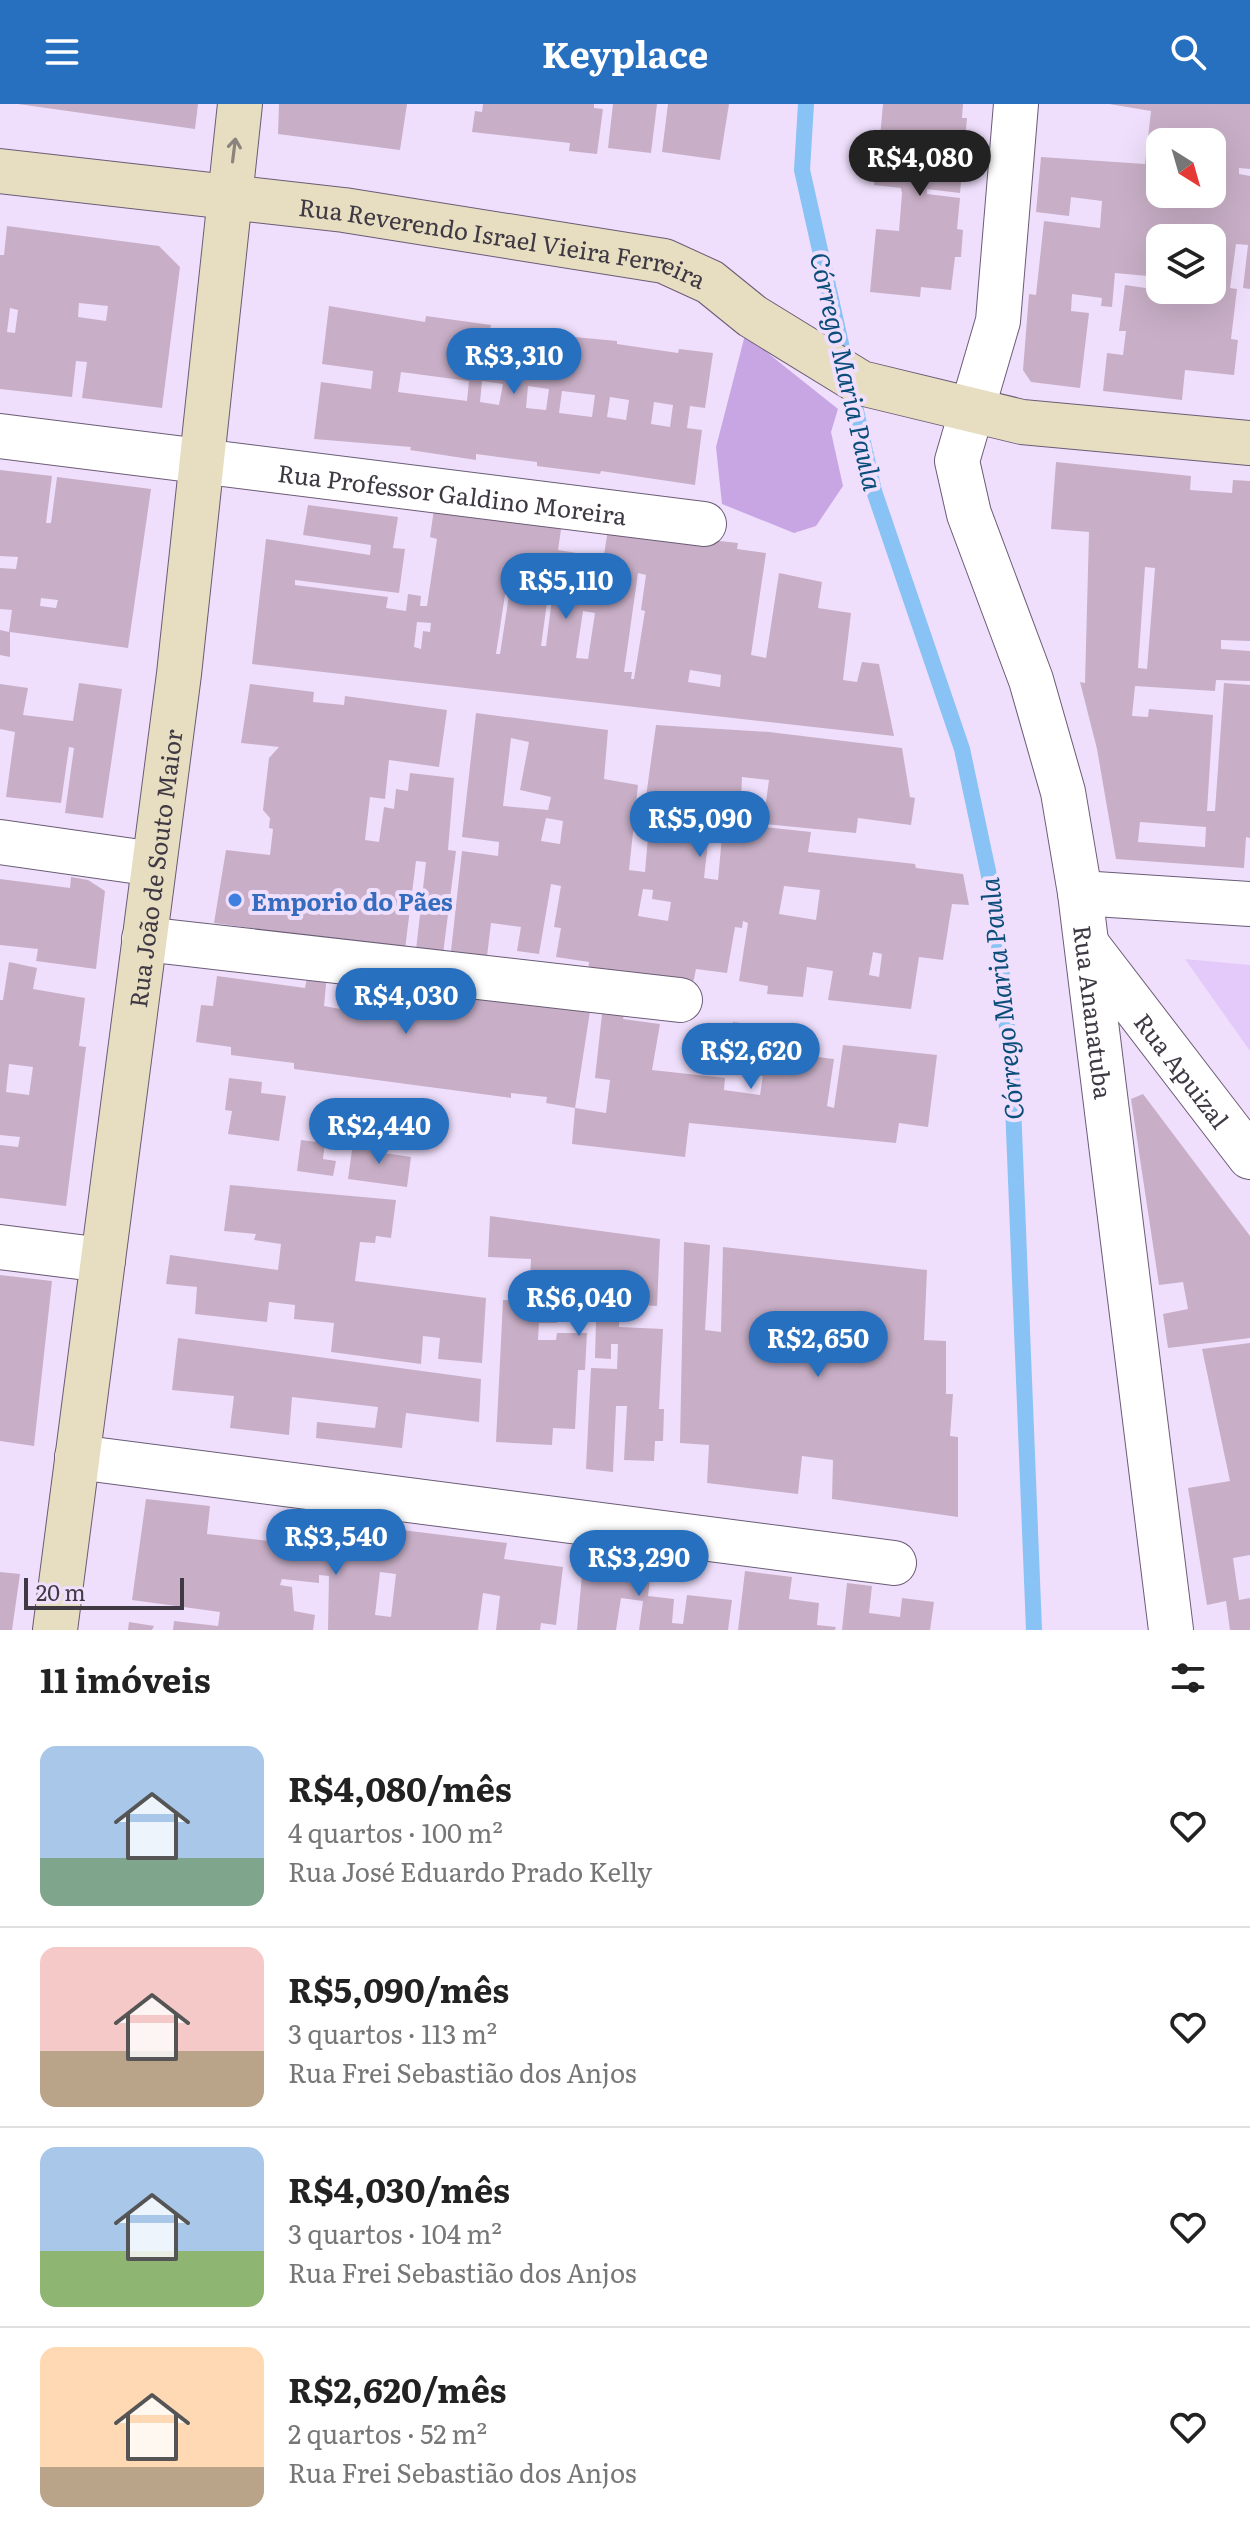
<!DOCTYPE html>
<html lang="pt">
<meta charset="utf-8">
<style>
body{margin:0;font-family:Literata,serif;background:#f2f2f2;color:#222;height:100vh;display:flex;flex-direction:column;font-size:30px;white-space:nowrap}
*{box-sizing:border-box;margin:0}
p{font-size:26px;color:#767676}
.icon{flex:none;width:44px;height:44px;fill:none;stroke:currentColor;stroke-width:2;stroke-linecap:round;stroke-linejoin:round}
.map{position:relative;height:1526px;overflow:hidden}
.sheet{display:flex;flex-direction:column;background:#fff;flex:1}
.sheet>*{flex:none}
.needle{width:52px;rotate:143deg}
.buttons{position:absolute;left:1146px;top:24px;display:grid;gap:16px}
.buttons a{display:grid;place-items:center;width:80px;height:80px;border-radius:16px;background:#fff;box-shadow:0 8px 32px #0002;font-size:40px}
.scale{position:absolute;left:24px;bottom:20px;width:160px;box-sizing:border-box;padding-left:8px;border:4px solid #3f3944;border-top:0;font-size:22px;line-height:28px;white-space:nowrap;color:#3f3944;-webkit-text-stroke:6px #efdffc;paint-order:stroke}
.price{position:absolute;translate:-50% -68px;padding:0 18px;border-radius:28px;background:#276fbf;color:#fff;font-size:26px;line-height:52px;filter:drop-shadow(0 2px 4px #0008)}
.price::after{content:'';position:absolute;left:50%;top:48px;width:24px;height:18px;margin-left:-12px;background:inherit;clip-path:polygon(0 0,100% 0,50% 100%)}
.price.active{background:#222;color:#fff}
ul{padding:0;list-style:none}
li{display:flex;align-items:center;gap:24px;height:200px;padding:0 40px}
li+li{border-top:2px solid #e0e0e0}
li span{display:grid;place-items:center;flex:none;width:224px;height:160px;border-radius:16px;color:#555}
li>.icon{margin-inline-start:auto}
span .icon{width:96px;height:96px;fill:#fffc;stroke-width:1}
li b{font-size:34px}
h2{display:flex;justify-content:space-between;align-items:center;height:96px;padding:0 40px;font-size:34px}
header{display:flex;justify-content:space-between;align-items:center;height:104px;padding:0 40px;background:#276fbf;color:#fff;font-size:36px;font-weight:700}
.map>svg:first-child{display:block}
.green{fill:#e4cafa}
.forest{fill:#c8a6e4}
.lines{fill:none;stroke-linecap:round;stroke-linejoin:round}
.stream{stroke:#89c2f4;stroke-width:16}
.building{fill:#c8afc7;fill-rule:evenodd}
.street-casing{stroke:#6a5c75;stroke-width:46}
.secondary-casing{stroke:#6a5c75;stroke-width:46}
.street{stroke:#fff;stroke-width:44}
.secondary{stroke:#e7ddc1;stroke-width:44}
.oneway{stroke:#8b837c}
.shop-dot{fill:#3f7fe0;stroke:#efdffc;stroke-width:3}
.labels{text-anchor:middle;dominant-baseline:central;stroke-width:8;stroke-linejoin:round;paint-order:stroke}
.street-label{font-size:24px;fill:#3f3944;stroke:#efdffc}
.shop-label{font-size:24px;font-weight:bold;fill:#366cbe;stroke:#efdffc;text-anchor:start}
.water-label{font-size:26px;font-style:italic;fill:#0b4d7b;stroke:#efdffc}
</style>
<header><svg class="icon" aria-label="menu" viewBox="0 0 24 24"><path d="M4 6h16M4 12h16M4 18h16"/></svg>Keyplace<svg class="icon" aria-label="search" viewBox="0 0 24 24"><circle cx="10" cy="10" r="6"/><path d="M15 15l6 6"/></svg></header>
<div class="map">
<svg width="1250" height="1526" viewBox="0 0 1250 1526">
<rect width="100%" height="100%" fill="#efdffc"/>
<!-- green -->
<path class="green" d="M 1185,855 L 1250,861 L 1250,947 Z"/>
<!-- forest -->
<path class="forest" d="M 745,231 L 838,305 L 831,328 L 843,382 L 816,422 L 794,429 L 722,400 L 716,343 Z"/>
<g class="lines">
<!-- stream -->
<path class="stream" d="M 806,0 L 802,66 L 874,387 L 962,645 L 995,800 L 1012,976 L 1034,1526"/>
</g>
<!-- building -->
<g class="building">
<path d="M 18,0 L 198,0 L 195,25 Z"/>
<path d="M 279,0 L 407,0 L 400,46 L 278,30 Z"/>
<path d="M 483,0 L 594,0 L 594,4 L 603,5 L 597,50 L 569,47 L 570,39 L 472,28 L 475,7 L 482,8 Z"/>
<path d="M 613,0 L 657,0 L 651,49 L 608,44 Z"/>
<path d="M 668,0 L 729,0 L 720,56 L 662,48 Z"/>
<path d="M 883,0 L 963,0 L 962,14 L 967,14 L 960,89 L 927,85 L 927,90 L 960,94 L 957,125 L 963,126 L 961,153 L 955,153 L 951,186 L 921,183 L 920,193 L 870,188 L 876,125 L 899,127 L 902,89 L 901,84 L 874,81 L 877,48 L 893,49 L 894,34 L 880,33 Z"/>
<path d="M 1109,0 L 1250,0 L 1250,65 L 1239,64 L 1239,70 L 1250,72 L 1250,185 L 1243,184 L 1248,141 L 1236,140 L 1230,184 L 1237,185 L 1231,235 L 1238,236 L 1234,271 L 1185,266 L 1182,296 L 1103,287 L 1107,249 L 1123,251 L 1126,227 L 1119,227 L 1125,181 L 1160,186 L 1212,186 L 1212,134 L 1160,134 L 1160,160 L 1149,159 L 1148,172 L 1115,169 L 1112,203 L 1101,202 L 1102,194 L 1072,190 L 1071,207 L 1089,209 L 1080,284 L 1031,278 L 1023,266 L 1029,190 L 1036,191 L 1044,117 L 1100,124 L 1102,97 L 1071,93 L 1069,112 L 1036,108 L 1041,53 L 1145,60 L 1151,7 ZM 1160,38 L 1212,38 L 1212,90 L 1160,90 Z"/>
<path d="M 7,122 L 159,142 L 180,163 L 162,304 L 82,294 L 87,258 L 76,257 L 72,293 L 0,285 L 0,151 L 4,151 ZM 79,199 L 108,202 L 106,217 L 78,213 ZM 10,204 L 18,206 L 15,229 L 7,228 Z"/>
<path d="M 329,202 L 425,218 L 426,212 L 491,221 L 490,225 L 617,237 L 617,240 L 678,249 L 679,245 L 713,249 L 705,304 L 690,302 L 687,324 L 702,326 L 695,381 L 601,367 L 600,370 L 537,362 L 537,358 L 476,350 L 476,356 L 410,346 L 411,343 L 314,335 L 321,278 L 371,285 L 373,267 L 322,260 ZM 401,268 L 469,277 L 467,297 L 398,288 ZM 482,277 L 503,280 L 499,301 L 480,298 ZM 528,282 L 549,285 L 546,306 L 526,304 ZM 562,287 L 595,291 L 592,313 L 559,309 ZM 610,293 L 629,296 L 626,316 L 607,313 ZM 654,298 L 673,301 L 670,323 L 651,320 Z"/>
<path d="M 1056,358 L 1191,372 L 1190,386 L 1232,389 L 1233,376 L 1250,377 L 1250,537 L 1221,536 L 1221,545 L 1250,547 L 1250,577 L 1216,576 L 1215,587 L 1135,582 L 1132,612 L 1148,613 L 1149,605 L 1213,611 L 1207,707 L 1215,707 L 1224,579 L 1250,581 L 1250,734 L 1246,733 L 1244,764 L 1116,755 L 1097,645 L 1080,578 L 1085,579 L 1089,428 L 1051,425 ZM 1145,463 L 1155,464 L 1147,565 L 1138,564 ZM 1140,718 L 1206,723 L 1205,743 L 1138,738 Z"/>
<path d="M 0,366 L 52,372 L 46,419 L 51,419 L 57,373 L 151,385 L 128,544 L 10,528 L 10,553 L 0,551 L 0,526 L 9,528 L 12,506 L 0,505 L 0,464 L 16,465 L 18,453 L 0,452 ZM 41,494 L 58,496 L 56,504 L 40,502 Z"/>
<path d="M 308,401 L 398,413 L 393,444 L 405,445 L 399,489 L 295,476 L 295,481 L 388,493 L 386,504 L 406,507 L 408,490 L 421,492 L 420,502 L 427,502 L 437,435 L 430,433 L 434,405 L 562,419 L 558,446 L 589,451 L 604,451 L 608,425 L 738,439 L 737,445 L 766,449 L 751,551 L 766,554 L 779,469 L 822,478 L 818,504 L 851,509 L 843,576 L 857,578 L 862,558 L 879,560 L 894,632 L 252,560 L 266,435 L 370,451 L 371,441 L 303,431 ZM 553,455 L 557,455 L 546,542 L 541,542 ZM 638,469 L 646,471 L 641,506 L 645,507 L 634,575 L 631,575 L 632,568 L 624,568 ZM 506,484 L 510,485 L 500,550 L 496,550 ZM 583,507 L 595,509 L 588,555 L 576,554 ZM 417,518 L 431,519 L 430,528 L 423,527 L 421,545 L 414,543 ZM 690,566 L 721,571 L 720,583 L 688,578 Z"/>
<path d="M 79,579 L 122,585 L 103,714 L 65,709 L 74,644 L 69,643 L 61,699 L 6,693 L 15,628 L 0,625 L 0,580 L 28,584 L 23,611 L 73,617 Z"/>
<path d="M 250,580 L 314,588 L 313,598 L 344,601 L 345,592 L 447,606 L 439,663 L 389,656 L 385,695 L 370,693 L 365,736 L 379,738 L 384,703 L 394,705 L 396,685 L 408,687 L 410,669 L 454,674 L 448,746 L 456,747 L 443,850 L 416,846 L 426,758 L 416,757 L 405,845 L 214,819 L 226,746 L 270,751 L 273,725 L 269,724 L 270,714 L 263,706 L 269,654 L 279,643 L 241,639 Z"/>
<path d="M 476,609 L 608,626 L 604,675 L 638,681 L 629,766 L 645,768 L 648,733 L 708,738 L 704,774 L 718,776 L 722,732 L 649,723 L 652,700 L 645,700 L 656,621 L 769,628 L 902,644 L 910,693 L 915,694 L 911,721 L 858,714 L 856,729 L 765,720 L 764,723 L 811,728 L 808,748 L 915,760 L 916,764 L 963,770 L 969,801 L 952,800 L 943,856 L 919,853 L 911,905 L 828,896 L 833,867 L 807,863 L 803,893 L 767,890 L 768,882 L 739,877 L 748,819 L 743,817 L 742,824 L 735,823 L 727,869 L 696,865 L 693,880 L 588,868 L 589,858 L 556,853 L 561,824 L 554,823 L 561,782 L 551,780 L 539,850 L 517,847 L 521,823 L 491,819 L 487,852 L 451,847 L 462,747 L 498,752 L 499,738 L 462,733 ZM 511,634 L 529,638 L 520,686 L 551,693 L 548,706 L 503,702 ZM 742,673 L 769,676 L 766,698 L 741,696 ZM 546,714 L 563,717 L 560,740 L 541,737 ZM 784,782 L 820,786 L 816,816 L 779,810 ZM 643,785 L 653,786 L 652,795 L 671,798 L 668,817 L 638,812 ZM 873,848 L 882,850 L 879,873 L 869,871 Z"/>
<path d="M 71,773 L 88,776 L 105,787 L 96,865 L 36,857 L 38,845 L 0,841 L 0,775 L 70,784 Z"/>
<path d="M 9,858 L 37,864 L 33,885 L 85,894 L 79,942 L 86,943 L 66,1102 L 0,1094 L 0,1041 L 18,1043 L 20,1033 L 0,1031 L 0,896 L 3,896 ZM 9,960 L 33,963 L 29,991 L 6,988 Z"/>
<path d="M 308,868 L 327,870 L 324,902 L 346,906 L 351,872 L 398,878 L 394,908 L 420,911 L 423,890 L 462,896 L 464,886 L 591,901 L 575,1004 L 546,999 L 547,993 L 511,989 L 511,994 L 294,965 L 294,959 L 231,951 L 231,943 L 196,938 L 201,901 L 213,902 L 217,872 L 305,884 Z"/>
<path d="M 611,903 L 625,905 L 623,915 L 660,920 L 652,966 L 725,974 L 724,986 L 760,991 L 763,972 L 726,966 L 733,918 L 804,928 L 801,951 L 834,955 L 827,1002 L 834,1004 L 843,941 L 937,951 L 928,1023 L 899,1019 L 896,1039 L 689,1019 L 685,1053 L 572,1040 L 575,1004 L 606,1009 L 610,976 L 595,974 L 602,910 L 611,911 Z"/>
<path d="M 229,974 L 262,978 L 261,989 L 286,992 L 279,1037 L 228,1030 L 232,1007 L 225,1006 Z"/>
<path d="M 1143,990 L 1250,1132 L 1250,1234 L 1168,1244 L 1163,1210 L 1188,1205 L 1183,1178 L 1159,1181 L 1131,995 Z"/>
<path d="M 301,1036 L 325,1039 L 323,1055 L 336,1057 L 333,1072 L 297,1067 Z"/>
<path d="M 353,1039 L 385,1044 L 384,1049 L 411,1053 L 407,1083 L 348,1075 Z"/>
<path d="M 230,1081 L 396,1096 L 391,1134 L 376,1132 L 375,1139 L 360,1138 L 355,1177 L 486,1194 L 482,1259 L 438,1255 L 440,1234 L 423,1232 L 421,1260 L 331,1248 L 334,1219 L 294,1215 L 295,1201 L 269,1198 L 267,1218 L 195,1210 L 197,1183 L 166,1180 L 170,1151 L 278,1166 L 281,1140 L 254,1136 L 256,1130 L 224,1127 Z"/>
<path d="M 490,1112 L 660,1135 L 657,1202 L 620,1200 L 619,1223 L 663,1225 L 659,1305 L 664,1305 L 663,1337 L 655,1337 L 654,1357 L 624,1356 L 627,1302 L 616,1302 L 613,1368 L 586,1365 L 591,1264 L 617,1265 L 618,1240 L 611,1240 L 611,1255 L 595,1254 L 596,1217 L 586,1216 L 557,1215 L 557,1219 L 539,1219 L 538,1236 L 556,1236 L 557,1229 L 587,1229 L 585,1266 L 578,1266 L 575,1325 L 553,1324 L 552,1341 L 496,1338 L 503,1196 L 529,1197 L 531,1155 L 488,1153 Z"/>
<path d="M 684,1138 L 710,1141 L 705,1226 L 721,1228 L 723,1143 L 927,1166 L 924,1236 L 946,1237 L 946,1290 L 953,1290 L 950,1332 L 958,1333 L 958,1413 L 832,1395 L 833,1356 L 802,1352 L 798,1390 L 707,1379 L 709,1341 L 680,1339 Z"/>
<path d="M 0,1171 L 52,1177 L 34,1342 L 0,1337 Z"/>
<path d="M 178,1234 L 481,1275 L 479,1318 L 406,1309 L 402,1344 L 316,1334 L 317,1318 L 375,1324 L 378,1303 L 292,1293 L 289,1331 L 230,1324 L 234,1292 L 172,1286 Z"/>
<path d="M 1250,1239 L 1250,1451 L 1233,1454 L 1239,1496 L 1250,1494 L 1250,1526 L 1230,1526 L 1226,1497 L 1207,1501 L 1188,1384 L 1230,1377 L 1202,1245 Z"/>
<path d="M 146,1395 L 210,1402 L 207,1430 L 286,1439 L 289,1412 L 355,1421 L 351,1452 L 381,1456 L 386,1424 L 507,1439 L 504,1455 L 563,1463 L 556,1521 L 541,1519 L 540,1526 L 496,1526 L 500,1492 L 483,1489 L 478,1526 L 328,1526 L 329,1472 L 319,1471 L 319,1479 L 282,1475 L 280,1481 L 292,1483 L 294,1507 L 315,1511 L 313,1526 L 173,1526 L 174,1517 L 218,1522 L 220,1508 L 132,1496 ZM 380,1468 L 396,1470 L 391,1513 L 375,1511 Z"/>
<path d="M 584,1448 L 652,1456 L 648,1492 L 674,1495 L 672,1519 L 683,1520 L 687,1491 L 732,1496 L 728,1526 L 639,1526 L 643,1497 L 621,1494 L 616,1526 L 577,1526 Z"/>
<path d="M 745,1467 L 792,1473 L 789,1495 L 819,1499 L 817,1521 L 836,1523 L 835,1526 L 738,1526 Z"/>
<path d="M 0,1468 L 20,1470 L 12,1526 L 0,1526 Z"/>
<path d="M 847,1479 L 872,1482 L 869,1509 L 900,1513 L 902,1494 L 934,1498 L 930,1526 L 842,1526 Z"/>
<path d="M 129,1518 L 154,1522 L 152,1526 L 128,1526 Z"/>
</g>
<g class="lines">
<!-- street casing -->
<g class="street-casing">
<g id="street">
<path id="s1" d="M 1016,0 L 998,217 L 957,357 L 969,410 L 1031,576 L 1063,688 L 1080,789 L 1171,1526"/>
<path id="s2" d="M 0,332 L 704,420"/>
<path d="M 0,738 L 154,760"/>
<path d="M 1080,789 L 1250,800"/>
<path d="M 144,835 L 680,896"/>
<path id="s3" d="M 1088,842 L 1250,1053"/>
<path d="M 0,1143 L 103,1156"/>
<path d="M 77,1353 L 894,1459"/>
</g>
</g>
<!-- secondary casing -->
<g class="secondary-casing">
<g id="secondary">
<path id="s4" d="M 0,67 L 344,106 L 664,157 L 710,178 L 752,212 L 861,279 L 1022,318 L 1250,339"/>
<path id="s5" d="M 55,1526 L 179,570 L 240,0"/>
</g>
</g>
<!-- street -->
<use href="#street" class="street"/>
<!-- secondary -->
<use href="#secondary" class="secondary"/>
</g>
<!-- one-way arrows -->
<defs><path id="oneway-shaft" d="M-6 0H5M1.5-3L5.5 0L1.5 3" fill="none" stroke-width="1.6" stroke-linecap="round" stroke-linejoin="round" transform="scale(2)"/></defs>
<use class="oneway" href="#oneway-shaft" transform="translate(234 46) rotate(-83)"/>
<!-- markers -->
<circle class="shop-dot" cx="235" cy="796" r="8"/>
<g class="labels">
<!-- street labels -->
<g class="street-label">
<text stroke="none"><textPath href="#s4" startOffset="508">Rua Reverendo Israel Vieira Ferreira</textPath></text>
<text stroke="none"><textPath href="#s2" startOffset="456">Rua Professor Galdino Moreira</textPath></text>
<text stroke="none"><textPath href="#s5" startOffset="768">Rua João de Souto Maior</textPath></text>
<text stroke="none"><textPath href="#s1" startOffset="934">Rua Ananatuba</textPath></text>
<text stroke="none"><textPath href="#s3" startOffset="156">Rua Apuizal</textPath></text>
</g>
<!-- shop labels -->
<g class="shop-label">
<text x="251" y="796">Emporio do Pães</text>
</g>
<!-- water labels -->
<g class="water-label">
<text transform="translate(848 267) rotate(77)">Córrego Maria Paula</text>
<text transform="translate(1000 895) rotate(-96)">Córrego Maria Paula</text>
</g>
</g>
</svg>
<div class="buttons">
<a><svg class="needle" viewBox="-14 -14 28 28"><path d="M0-13l5 13h-10z" fill="#e53935"/><path d="M0 13l5-13h-10z" fill="#767676"/></svg></a>
<a><svg class="icon" aria-label="layers" viewBox="0 0 24 24"><path d="M12 4l9 5-9 5-9-5zM3 14l9 5 9-5"/></svg></a>
</div>
<div class="scale">20 m</div>
<b class="price active" style="left:920px;top:94px">R$4,080</b>
<b class="price" style="left:514px;top:292px">R$3,310</b>
<b class="price" style="left:566px;top:517px">R$5,110</b>
<b class="price" style="left:700px;top:755px">R$5,090</b>
<b class="price" style="left:406px;top:932px">R$4,030</b>
<b class="price" style="left:751px;top:987px">R$2,620</b>
<b class="price" style="left:379px;top:1062px">R$2,440</b>
<b class="price" style="left:579px;top:1234px">R$6,040</b>
<b class="price" style="left:818px;top:1275px">R$2,650</b>
<b class="price" style="left:336px;top:1473px">R$3,540</b>
<b class="price" style="left:639px;top:1494px">R$3,290</b>
</div>
<section class="sheet">
<h2>11 imóveis<svg class="icon" aria-label="filters" viewBox="0 0 24 24"><path d="M4 7h16M4 17h16"/><circle cx="9" cy="7" r="2"/><circle cx="15" cy="17" r="2"/></svg></h2>
<ul>
<li><span style="background:linear-gradient(#a9c7e8 70%,#7fa58c 0)"><svg class="icon" aria-label="home" viewBox="0 0 24 24"><path d="M3 11l9-7 9 7M6 9v11h12V9"/></svg></span><div><b>R$4,080/mês</b><p>4 quartos · 100 m²</p><p>Rua José Eduardo Prado Kelly</p></div><svg class="icon" aria-label="heart" viewBox="0 0 24 24"><path d="M12 20l-8-8c-3-5 5-10 8-4 3-6 11-1 8 4z"/></svg></li>
<li><span style="background:linear-gradient(#f6c9c9 65%,#b9a48a 0)"><svg class="icon" aria-label="home" viewBox="0 0 24 24"><path d="M3 11l9-7 9 7M6 9v11h12V9"/></svg></span><div><b>R$5,090/mês</b><p>3 quartos · 113 m²</p><p>Rua Frei Sebastião dos Anjos</p></div><svg class="icon" aria-label="heart" viewBox="0 0 24 24"><path d="M12 20l-8-8c-3-5 5-10 8-4 3-6 11-1 8 4z"/></svg></li>
<li><span style="background:linear-gradient(#a9c7e8 65%,#8fb573 0)"><svg class="icon" aria-label="home" viewBox="0 0 24 24"><path d="M3 11l9-7 9 7M6 9v11h12V9"/></svg></span><div><b>R$4,030/mês</b><p>3 quartos · 104 m²</p><p>Rua Frei Sebastião dos Anjos</p></div><svg class="icon" aria-label="heart" viewBox="0 0 24 24"><path d="M12 20l-8-8c-3-5 5-10 8-4 3-6 11-1 8 4z"/></svg></li>
<li><span style="background:linear-gradient(#ffd9b3 75%,#b9a48a 0)"><svg class="icon" aria-label="home" viewBox="0 0 24 24"><path d="M3 11l9-7 9 7M6 9v11h12V9"/></svg></span><div><b>R$2,620/mês</b><p>2 quartos · 52 m²</p><p>Rua Frei Sebastião dos Anjos</p></div><svg class="icon" aria-label="heart" viewBox="0 0 24 24"><path d="M12 20l-8-8c-3-5 5-10 8-4 3-6 11-1 8 4z"/></svg></li>
</ul>
</section>
